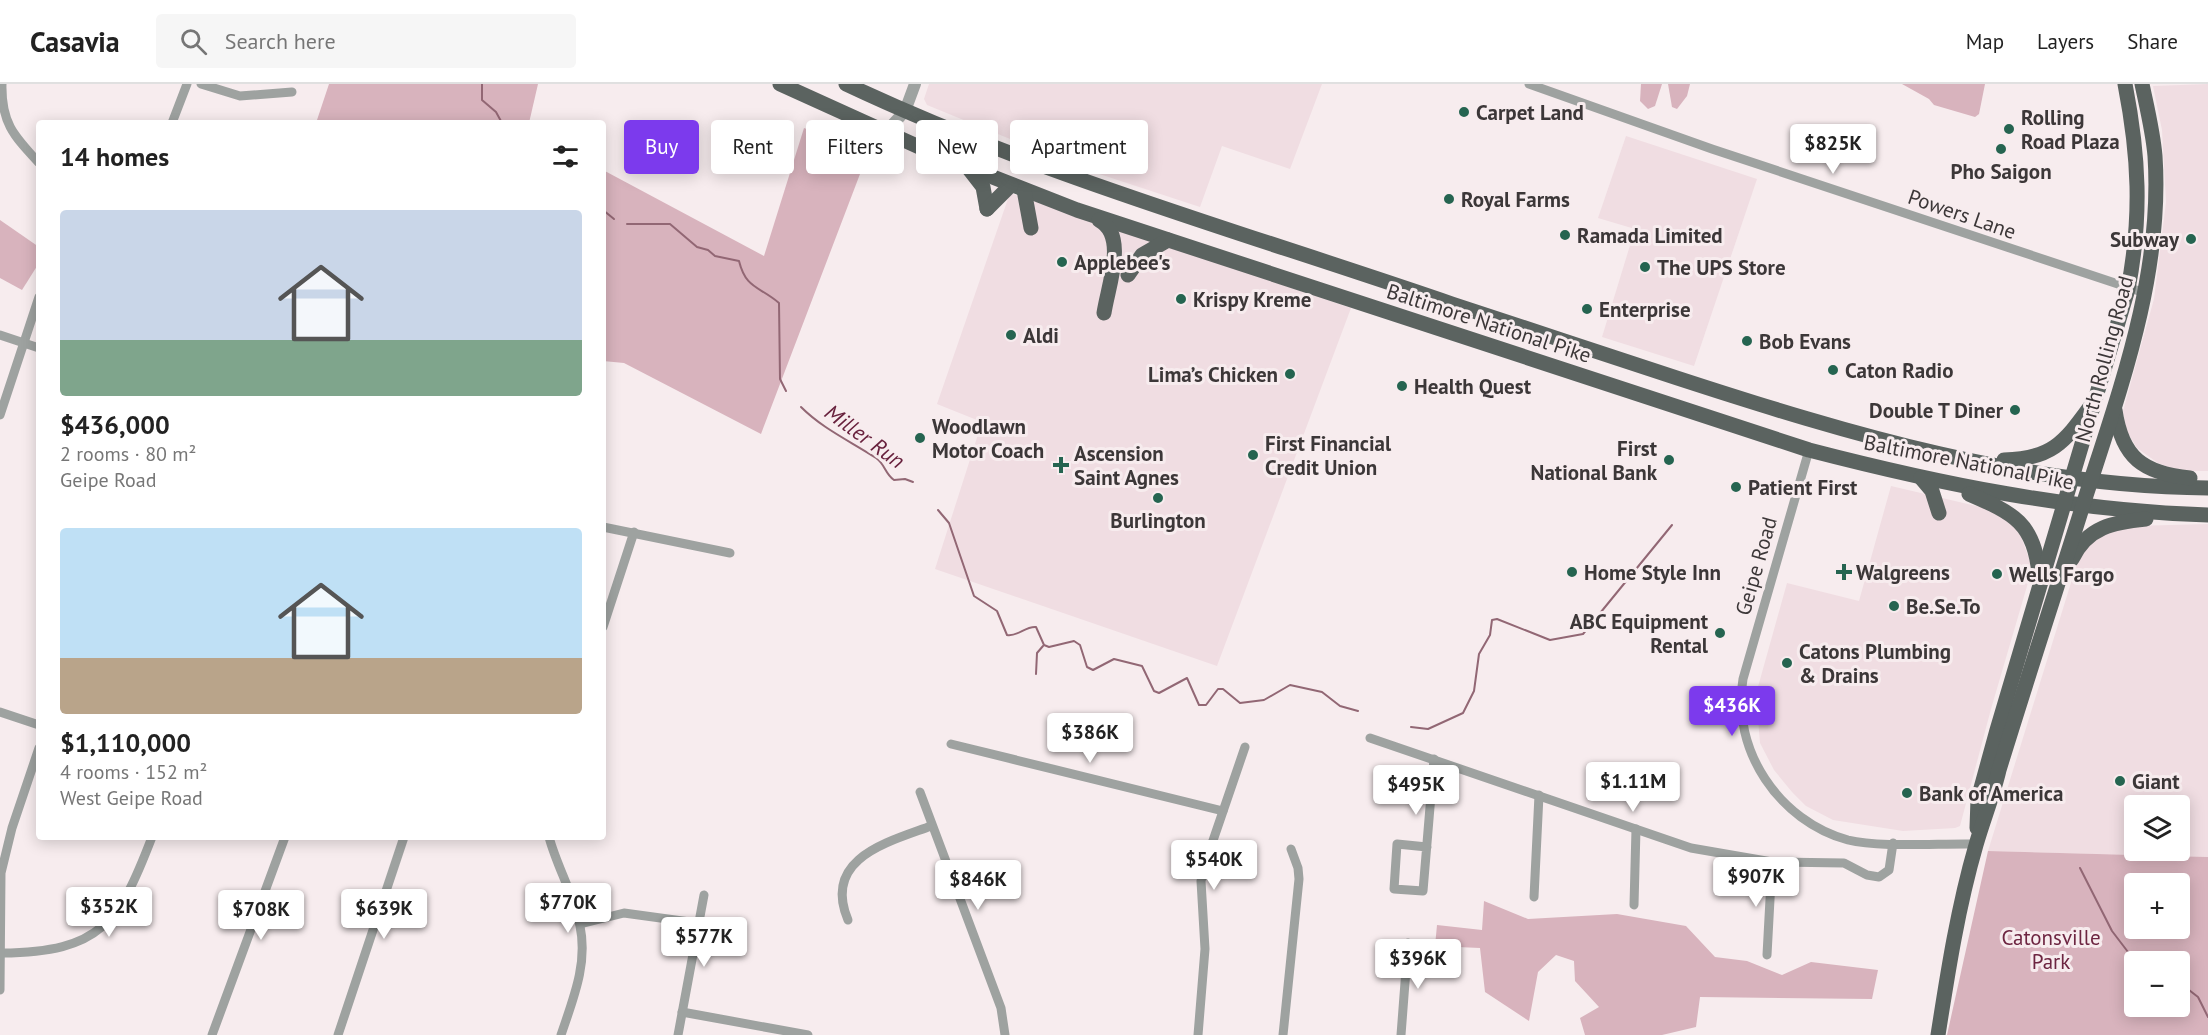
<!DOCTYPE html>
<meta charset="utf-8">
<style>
body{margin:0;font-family:"PT Sans",sans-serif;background:#f6f6f6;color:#222;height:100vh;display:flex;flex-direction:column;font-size:22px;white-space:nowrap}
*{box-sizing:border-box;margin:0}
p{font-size:20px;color:#767676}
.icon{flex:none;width:33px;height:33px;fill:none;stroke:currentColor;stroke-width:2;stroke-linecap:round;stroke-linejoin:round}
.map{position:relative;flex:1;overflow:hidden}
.details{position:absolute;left:36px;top:36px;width:570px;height:720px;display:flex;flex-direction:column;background:#fff;border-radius:6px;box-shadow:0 3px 15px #0003}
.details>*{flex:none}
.banner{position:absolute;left:624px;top:36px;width:570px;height:54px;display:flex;gap:12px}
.buttons{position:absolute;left:2124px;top:711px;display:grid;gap:12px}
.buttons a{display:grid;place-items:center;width:66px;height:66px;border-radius:6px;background:#fff;box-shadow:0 3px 15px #0003;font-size:30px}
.price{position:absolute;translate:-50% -51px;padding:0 14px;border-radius:6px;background:#fff;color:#222;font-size:20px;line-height:39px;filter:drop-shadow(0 2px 3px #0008)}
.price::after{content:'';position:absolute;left:50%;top:36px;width:18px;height:14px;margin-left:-9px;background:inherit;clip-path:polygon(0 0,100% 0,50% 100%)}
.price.on{background:#7c3aed;color:#fff}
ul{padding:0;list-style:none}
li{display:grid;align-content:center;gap:12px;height:318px;padding:0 24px}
li span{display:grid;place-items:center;height:186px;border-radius:6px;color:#555}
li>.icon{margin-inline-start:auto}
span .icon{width:108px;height:108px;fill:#fffc;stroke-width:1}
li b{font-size:26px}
h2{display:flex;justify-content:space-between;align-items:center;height:72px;padding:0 24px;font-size:26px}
.tag{padding:0 21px;border-radius:6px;background:#fff;box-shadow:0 3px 15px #0003;font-size:21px;line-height:54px}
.tag.on{background:#7c3aed;color:#fff}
header{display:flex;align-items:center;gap:36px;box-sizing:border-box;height:84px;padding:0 30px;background:#fff;border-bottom:2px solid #e0e0e0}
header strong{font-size:28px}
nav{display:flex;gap:33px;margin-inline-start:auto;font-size:21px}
.search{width:420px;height:54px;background:#f6f6f6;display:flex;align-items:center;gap:15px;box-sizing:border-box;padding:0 21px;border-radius:6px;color:#767676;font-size:22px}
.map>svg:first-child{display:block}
.built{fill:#f0dde2;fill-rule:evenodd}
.green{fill:#d8b3bd;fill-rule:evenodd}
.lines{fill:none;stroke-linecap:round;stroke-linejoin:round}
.stream{stroke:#926774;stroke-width:2}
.minor{stroke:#9ea2a0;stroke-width:9}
.tertiary{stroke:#9ea2a0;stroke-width:12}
.primary{stroke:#5b6360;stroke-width:15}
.poi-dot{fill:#256450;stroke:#f7ecee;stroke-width:2}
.labels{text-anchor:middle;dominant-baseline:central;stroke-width:6;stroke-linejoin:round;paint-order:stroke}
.poi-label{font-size:21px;font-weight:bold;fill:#3c3738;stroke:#f7ecee;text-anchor:start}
.street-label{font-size:21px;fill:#3c3738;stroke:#f7ecee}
.park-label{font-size:21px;fill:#6d2541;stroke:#f7ecee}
.water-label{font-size:22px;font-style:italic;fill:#68213d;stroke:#f7ecee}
</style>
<header>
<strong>Casavia</strong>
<div class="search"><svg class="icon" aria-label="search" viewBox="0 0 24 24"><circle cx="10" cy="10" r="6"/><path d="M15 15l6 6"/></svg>Search here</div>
<nav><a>Map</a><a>Layers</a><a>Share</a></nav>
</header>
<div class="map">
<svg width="2208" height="951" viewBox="0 0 2208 951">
<rect width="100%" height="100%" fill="#f7ecee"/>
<!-- built -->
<g class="built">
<path d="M 929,0 L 1322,0 L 1290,85 L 1222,62 L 1200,123 L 1081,84 L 927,21 L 924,15 Z"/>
<path d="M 2208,0 L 2208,387 L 2189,387 L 2176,386 L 2158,379 L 2137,364 L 2126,346 L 2123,327 L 2154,215 L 2166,118 L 2162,46 L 2153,2 Z"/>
<path d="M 1626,52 L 1757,95 L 1694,282 L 1602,253 L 1635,145 L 1598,134 Z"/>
<path d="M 1010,109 L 1351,224 L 1217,582 L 935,485 L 982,338 L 937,320 Z"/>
<path d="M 1891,402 L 1989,425 L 2010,438 L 2020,450 L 2030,477 L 2030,492 L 1991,625 L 1960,742 L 1955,744 L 1903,747 L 1833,736 L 1806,722 L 1792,708 L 1774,686 L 1760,659 L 1756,610 L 1787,499 L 1859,517 Z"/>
<path d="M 2208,440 L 2208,773 L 1988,767 L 2078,476 L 2089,461 L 2111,446 L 2133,442 ZM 2134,722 L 2180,722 L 2180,766 L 2134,766 Z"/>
</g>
<!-- green -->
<g class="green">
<path d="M 329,0 L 538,0 L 529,39 L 316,39 Z"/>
<path d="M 1641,0 L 1662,0 L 1655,22 L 1648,25 L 1640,17 Z"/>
<path d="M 1668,0 L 1690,0 L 1687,12 L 1677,25 L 1672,23 Z"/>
<path d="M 1902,0 L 1985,0 L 1979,30 L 1975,33 L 1934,21 L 1929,15 Z"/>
<path d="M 804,44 L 868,69 L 761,350 L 624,279 L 603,277 L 603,86 L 764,172 Z"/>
<path d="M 0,136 L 39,163 L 39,179 L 22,206 L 0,194 Z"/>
<path d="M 1988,767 L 2208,773 L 2208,951 L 1947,951 ZM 2134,800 L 2180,800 L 2180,844 L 2134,844 ZM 2134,878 L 2180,878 L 2180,922 L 2134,922 Z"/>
<path d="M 1484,817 L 1528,835 L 1617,830 L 1686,842 L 1715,873 L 1747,877 L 1782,891 L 1811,878 L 1878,886 L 1872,915 L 1700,913 L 1696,943 L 1662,951 L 1585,951 L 1580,934 L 1599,923 L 1575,897 L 1574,877 L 1556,871 L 1538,888 L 1529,937 L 1485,908 L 1480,864 L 1435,862 L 1437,841 L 1482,846 Z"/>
</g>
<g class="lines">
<!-- stream -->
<g class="stream">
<path d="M 482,0 L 482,16 L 496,28 L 502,39"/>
<path d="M 603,126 L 614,135"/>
<path d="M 627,140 L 670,140 L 697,163 L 708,166 L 715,172 L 739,177 C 746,205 759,202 779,219 L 780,295 L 786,307"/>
<path d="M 801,323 C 823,345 850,357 876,374 C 885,380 885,390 894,396 L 905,395 L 913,398"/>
<path d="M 938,426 L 949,439 L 974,512 L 997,527 L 1007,551 C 1018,553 1025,542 1036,543 L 1044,561 L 1049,563 L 1074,557 L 1080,561 L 1087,583 L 1093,586 L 1114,575 L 1142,582 L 1154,607 L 1159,609 L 1187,594 L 1199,621 L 1206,621 L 1218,605 L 1223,605 L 1240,619 L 1264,616 L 1290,601 L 1322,608 L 1340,622 L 1358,627"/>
<path d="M 1036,590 L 1037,569 L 1043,562"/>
<path d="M 1411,643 L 1428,645 L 1463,629 L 1474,607 L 1479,570 L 1490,551 L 1492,536 L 1497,535 L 1550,556 L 1583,550 L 1672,441"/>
<path d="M 2080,784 L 2112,847 L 2128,868 L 2141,878"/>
<path d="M 2180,899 L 2198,913 L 2208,933"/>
</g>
<!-- minor -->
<g class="minor">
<path d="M 2,0 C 1,39 14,52 39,79"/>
<path d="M 201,0 L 240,12 L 292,8"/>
<path d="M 1529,0 L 1712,65 L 2145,209"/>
<path d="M 172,39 L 187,0"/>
<path d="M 0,251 L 39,264"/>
<path d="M 0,331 L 39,213"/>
<path d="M 1809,366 L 1743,595 C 1731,666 1779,737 1848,756 C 1880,764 1941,759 1976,760"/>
<path d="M 603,443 L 730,469"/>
<path d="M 603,543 L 634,448"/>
<path d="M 0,628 L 39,641"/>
<path d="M 1370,654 L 1691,764 L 1772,778 L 1844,779 L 1867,791 L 1879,793 L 1889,786 L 1893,759"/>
<path d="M 951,660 L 1223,727"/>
<path d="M 920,708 L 1001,924 L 1005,951"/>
<path d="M 549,753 C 557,783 574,811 580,842 C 588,880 573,915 561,951"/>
<path d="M 1427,763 L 1397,760 L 1394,805 L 1423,807 L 1434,675"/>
<path d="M 1534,813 L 1539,711"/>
<path d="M 1634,821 L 1636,745"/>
<path d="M 848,836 C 822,774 888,758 931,742"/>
<path d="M 580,840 L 624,829 L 697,839"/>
<path d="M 2,869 C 101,868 119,839 152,753"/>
<path d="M 1767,871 L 1772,778"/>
<path d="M 0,906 L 1,789 L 12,744 L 39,664"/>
<path d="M 682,928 L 808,951"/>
<path d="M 212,951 L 285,753"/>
<path d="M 338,951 L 404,753"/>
<path d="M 678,951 L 704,811"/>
<path d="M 1198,951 L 1205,865 L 1201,797 L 1206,777 L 1245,663"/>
<path d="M 1283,951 L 1299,795 L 1298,784 L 1291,765"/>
<path d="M 1401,951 L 1408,859"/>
</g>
<!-- tertiary -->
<path class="tertiary" d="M 885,49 L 905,27 L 915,0"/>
<!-- primary -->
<g class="primary">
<path d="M 780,0 L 939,72 L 1077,126 L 1809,366 C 1940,400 2072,427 2208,431"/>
<path d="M 846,0 C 1041,92 1249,150 1452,220 C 1527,245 1602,269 1677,294 C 1849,350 2025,403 2208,404"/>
<path d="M 969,85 L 983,103 L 987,125"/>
<path d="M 1024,106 L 1031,144"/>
<path d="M 987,125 L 1011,101"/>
<path d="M 1099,136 C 1128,151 1108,202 1104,229"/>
<path d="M 1128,191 L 1142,171 L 1168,156"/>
<path d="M 2115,326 C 2122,374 2143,389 2190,394"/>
<path d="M 2004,376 C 2051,375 2064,359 2090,323"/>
<path d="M 1921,394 L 1932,407 L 1939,429"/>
<path d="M 1969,410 C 2013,429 2035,439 2039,491"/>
<path d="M 2072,475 C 2087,443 2114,438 2146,435"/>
<path d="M 1977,744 L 1978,715 L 1997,646 L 2128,205 C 2142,132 2139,72 2125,0"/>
<path d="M 1938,951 C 1948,887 1958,823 1976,761 C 1983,736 1993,712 1999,686 C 2026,598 2055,510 2083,421 C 2119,308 2163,192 2155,72 C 2153,48 2147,24 2142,0"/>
</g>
</g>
<!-- markers -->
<g class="poi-dot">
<circle cx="1464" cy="28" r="6"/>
<circle cx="2009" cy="45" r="6"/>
<circle cx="2001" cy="65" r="6"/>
<circle cx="1449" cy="115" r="6"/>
<circle cx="1565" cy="151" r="6"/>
<circle cx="2191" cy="155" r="6"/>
<circle cx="1062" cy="178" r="6"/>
<circle cx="1645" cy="183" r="6"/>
<circle cx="1181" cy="215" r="6"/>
<circle cx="1587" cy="225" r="6"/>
<circle cx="1011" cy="251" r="6"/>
<circle cx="1747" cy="257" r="6"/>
<circle cx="1833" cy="286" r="6"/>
<circle cx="1290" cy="290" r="6"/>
<circle cx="1402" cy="302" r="6"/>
<circle cx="2015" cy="326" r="6"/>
<circle cx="920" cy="354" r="6"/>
<circle cx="1253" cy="371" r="6"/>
<circle cx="1669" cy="376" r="6"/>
<path d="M1058 372h6v6h6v6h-6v6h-6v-6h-6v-6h6z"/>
<circle cx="1736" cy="403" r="6"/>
<circle cx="1158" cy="414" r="6"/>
<circle cx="1572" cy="488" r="6"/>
<path d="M1841 479h6v6h6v6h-6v6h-6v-6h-6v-6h6z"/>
<circle cx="1997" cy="490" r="6"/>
<circle cx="1894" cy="522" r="6"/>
<circle cx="1720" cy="549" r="6"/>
<circle cx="1787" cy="579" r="6"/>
<circle cx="2120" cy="697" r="6"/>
<circle cx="1907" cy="709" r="6"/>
</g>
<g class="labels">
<!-- poi labels -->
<g class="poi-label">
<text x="1476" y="28">Carpet Land</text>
<text x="2021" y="33">Rolling<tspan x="2021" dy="24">Road Plaza</tspan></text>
<text x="2001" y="87" text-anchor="middle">Pho Saigon</text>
<text x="1461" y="115">Royal Farms</text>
<text x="1577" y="151">Ramada Limited</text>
<text x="2179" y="155" text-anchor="end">Subway</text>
<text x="1074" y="178">Applebee's</text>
<text x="1657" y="183">The UPS Store</text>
<text x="1193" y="215">Krispy Kreme</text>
<text x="1599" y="225">Enterprise</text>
<text x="1023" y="251">Aldi</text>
<text x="1759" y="257">Bob Evans</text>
<text x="1845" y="286">Caton Radio</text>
<text x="1278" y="290" text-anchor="end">Lima’s Chicken</text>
<text x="1414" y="302">Health Quest</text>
<text x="2003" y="326" text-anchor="end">Double T Diner</text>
<text x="932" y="342">Woodlawn<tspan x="932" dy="24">Motor Coach</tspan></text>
<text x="1265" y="359">First Financial<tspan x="1265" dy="24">Credit Union</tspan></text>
<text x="1657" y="364" text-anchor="end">First<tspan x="1657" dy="24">National Bank</tspan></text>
<text x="1074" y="369">Ascension<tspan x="1074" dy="24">Saint Agnes</tspan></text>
<text x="1748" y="403">Patient First</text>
<text x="1158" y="436" text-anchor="middle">Burlington</text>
<text x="1584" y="488">Home Style Inn</text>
<text x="1856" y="488">Walgreens</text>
<text x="2009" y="490">Wells Fargo</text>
<text x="1906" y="522">Be.Se.To</text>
<text x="1708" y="537" text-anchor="end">ABC Equipment<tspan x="1708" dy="24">Rental</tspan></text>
<text x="1799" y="567">Catons Plumbing<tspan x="1799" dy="24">&amp; Drains</tspan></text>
<text x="2132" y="697">Giant</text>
<text x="1919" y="709">Bank of America</text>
</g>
<!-- street labels -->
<g class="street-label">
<text transform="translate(1962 130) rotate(19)">Powers Lane</text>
<text transform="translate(1489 239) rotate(18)">Baltimore National Pike</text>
<text transform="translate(2104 275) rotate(-75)">North Rolling Road</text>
<text transform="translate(1969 378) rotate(11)">Baltimore National Pike</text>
<text transform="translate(1756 482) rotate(-74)">Geipe Road</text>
</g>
<!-- park labels -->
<g class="park-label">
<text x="2051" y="853">Catonsville<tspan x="2051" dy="24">Park</tspan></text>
</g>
<!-- water labels -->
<g class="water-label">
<text transform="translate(865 352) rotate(36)">Miller Run</text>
</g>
</g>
</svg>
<div class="buttons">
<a><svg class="icon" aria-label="layers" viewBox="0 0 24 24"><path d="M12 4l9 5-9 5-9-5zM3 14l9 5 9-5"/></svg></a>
<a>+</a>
<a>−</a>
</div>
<b class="price" style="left:1833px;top:91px">$825K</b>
<b class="price on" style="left:1732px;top:653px">$436K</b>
<b class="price" style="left:1090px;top:680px">$386K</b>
<b class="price" style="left:1633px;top:729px">$1.11M</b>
<b class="price" style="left:1416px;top:732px">$495K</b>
<b class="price" style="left:1214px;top:807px">$540K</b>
<b class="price" style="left:1756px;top:824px">$907K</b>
<b class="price" style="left:978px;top:827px">$846K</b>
<b class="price" style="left:568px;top:850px">$770K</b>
<b class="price" style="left:109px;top:854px">$352K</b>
<b class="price" style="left:384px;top:856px">$639K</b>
<b class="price" style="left:261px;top:857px">$708K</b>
<b class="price" style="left:704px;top:884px">$577K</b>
<b class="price" style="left:1418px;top:906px">$396K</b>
<div class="banner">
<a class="tag on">Buy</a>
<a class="tag">Rent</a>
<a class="tag">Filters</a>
<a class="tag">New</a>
<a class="tag">Apartment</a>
</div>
<section class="details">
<h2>14 homes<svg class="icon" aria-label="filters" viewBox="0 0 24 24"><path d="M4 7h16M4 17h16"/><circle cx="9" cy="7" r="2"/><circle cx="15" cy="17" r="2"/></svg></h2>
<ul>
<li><span style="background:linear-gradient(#c9d6e8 70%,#7fa58c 0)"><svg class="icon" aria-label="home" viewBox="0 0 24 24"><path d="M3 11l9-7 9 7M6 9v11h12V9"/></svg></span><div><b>$436,000</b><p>2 rooms · 80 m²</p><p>Geipe Road</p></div></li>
<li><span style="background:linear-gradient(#bfe0f5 70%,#b9a48a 0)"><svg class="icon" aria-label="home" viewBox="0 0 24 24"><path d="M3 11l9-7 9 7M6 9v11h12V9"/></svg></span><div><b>$1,110,000</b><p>4 rooms · 152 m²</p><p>West Geipe Road</p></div></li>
</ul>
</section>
</div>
